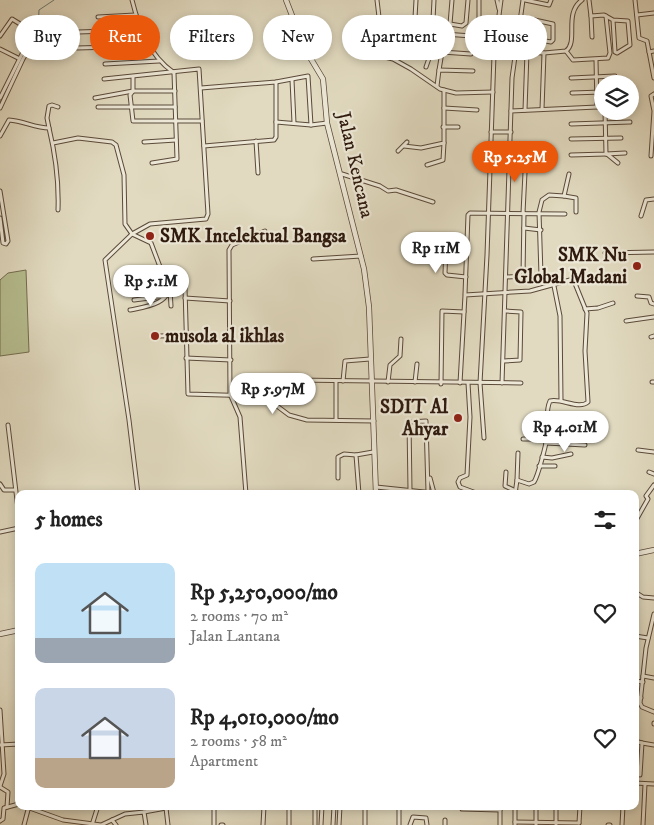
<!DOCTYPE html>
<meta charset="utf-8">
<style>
body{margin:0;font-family:"IM FELL DW Pica",serif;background:#f2f2f2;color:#222;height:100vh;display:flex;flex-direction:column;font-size:19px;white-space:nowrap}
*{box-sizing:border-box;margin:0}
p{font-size:16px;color:#767676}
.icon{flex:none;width:28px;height:28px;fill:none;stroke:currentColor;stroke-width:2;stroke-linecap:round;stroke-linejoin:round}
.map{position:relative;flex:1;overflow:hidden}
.side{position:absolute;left:15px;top:490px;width:624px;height:320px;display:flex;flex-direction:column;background:#fff;border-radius:10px;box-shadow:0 2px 8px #0003}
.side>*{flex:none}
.guide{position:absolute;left:15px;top:15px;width:625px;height:45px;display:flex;gap:10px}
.buttons{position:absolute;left:594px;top:75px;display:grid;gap:10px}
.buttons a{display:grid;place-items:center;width:45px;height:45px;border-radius:50%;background:#fff;box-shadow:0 2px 8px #0003;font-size:25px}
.price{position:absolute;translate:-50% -42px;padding:0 11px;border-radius:18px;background:#fff;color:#222;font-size:16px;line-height:32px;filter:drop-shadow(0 1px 2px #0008)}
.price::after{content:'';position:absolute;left:50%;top:30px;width:15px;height:11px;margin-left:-8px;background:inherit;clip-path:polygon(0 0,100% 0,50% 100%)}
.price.selected{background:#ea580c;color:#fff}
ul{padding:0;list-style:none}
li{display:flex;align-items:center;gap:15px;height:125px;padding:0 20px}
li span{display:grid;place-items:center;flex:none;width:140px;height:100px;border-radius:10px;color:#555}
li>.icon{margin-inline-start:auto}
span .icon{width:60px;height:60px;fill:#fffc;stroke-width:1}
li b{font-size:21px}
h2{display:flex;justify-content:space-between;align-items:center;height:60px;padding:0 20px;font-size:21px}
.chip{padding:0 18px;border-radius:22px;background:#fff;box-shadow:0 2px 8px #0003;font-size:18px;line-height:45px}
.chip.selected{background:#ea580c;color:#fff}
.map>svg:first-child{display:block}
.green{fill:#b6be90;stroke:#726c4f}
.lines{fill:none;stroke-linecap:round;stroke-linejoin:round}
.stream{stroke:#6b7b70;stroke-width:1}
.minor-casing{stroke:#5b4a3a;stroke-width:5}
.tertiary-casing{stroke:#5b4a3a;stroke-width:6}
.minor{stroke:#ece7d6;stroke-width:3}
.tertiary{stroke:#ece7d6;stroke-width:4.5}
.poi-dot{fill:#8f2418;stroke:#ece7d6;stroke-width:2}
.labels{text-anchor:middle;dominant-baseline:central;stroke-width:4.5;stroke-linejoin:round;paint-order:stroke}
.street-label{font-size:19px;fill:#2e1a0e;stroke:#ece7d6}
.poi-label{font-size:19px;font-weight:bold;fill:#2e1a0e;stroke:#ece7d6;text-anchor:start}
</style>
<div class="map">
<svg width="654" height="825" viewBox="0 0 654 825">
<rect width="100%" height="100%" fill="#e1dac0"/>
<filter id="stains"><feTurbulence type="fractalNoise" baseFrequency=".004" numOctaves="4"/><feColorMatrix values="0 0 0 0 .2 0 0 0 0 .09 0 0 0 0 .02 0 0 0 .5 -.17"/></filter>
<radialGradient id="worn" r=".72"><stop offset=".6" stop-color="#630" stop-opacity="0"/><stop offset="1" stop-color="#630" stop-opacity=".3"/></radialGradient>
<!-- green -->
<path class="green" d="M 26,270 L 29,352 L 0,356 L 0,280 L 8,273 Z"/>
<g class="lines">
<!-- stream -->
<g class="stream">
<path d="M 28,46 L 38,29 L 39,10 L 54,0"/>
<path d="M 0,103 L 6,90"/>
</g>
<!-- minor casing -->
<g class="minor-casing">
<g id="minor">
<path d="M 132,0 C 139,28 149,55 173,72"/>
<path d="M 377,0 L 379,17"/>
<path d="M 416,0 L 415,18 L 430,22 L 433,20 L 434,0"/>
<path d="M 452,0 L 450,24 L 462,26 L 466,23 L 468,0"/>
<path d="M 479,0 L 479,36 L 517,40"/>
<path d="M 497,0 L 499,9"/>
<path d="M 525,0 L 549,5 L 551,0"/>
<path d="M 589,0 L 591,16 L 604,15 L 613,20 L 628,21 L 630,45 L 617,53 L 615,52 L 613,20"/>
<path d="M 635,0 L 639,38 L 647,41 L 654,78"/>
<path d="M 637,15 L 654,13"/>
<path d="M 591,16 L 592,37"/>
<path d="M 98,17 L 135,15"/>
<path d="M 431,29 L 444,34"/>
<path d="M 78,32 L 142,30"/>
<path d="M 0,36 L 12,19 L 33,32 L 0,98"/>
<path d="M 418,36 L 434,44 L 426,67"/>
<path d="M 518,36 L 551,42 L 553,40 L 553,24 L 521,17"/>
<path d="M 496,38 L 501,0"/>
<path d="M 77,48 L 149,46"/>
<path d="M 0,49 L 18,58"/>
<path d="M 394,49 L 400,23 L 422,25"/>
<path d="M 566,51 L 573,60 L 608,58 L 610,53 L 606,16"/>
<path d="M 442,52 L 444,34 L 472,36"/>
<path d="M 649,52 L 654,51"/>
<path d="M 376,55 L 393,59 L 411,69 L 440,89 L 456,93 L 493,92"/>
<path d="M 411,56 L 422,24"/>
<path d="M 596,60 L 597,107 L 602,107"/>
<path d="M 105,64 L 159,61"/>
<path d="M 439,70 L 442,52 L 471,54"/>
<path d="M 133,77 L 133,91 L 130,95 L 133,121 L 202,121"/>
<path d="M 571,78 L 615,76"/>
<path d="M 104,79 L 199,69 L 208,214 L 206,219 L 150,224 L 132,234 L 105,260 L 129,420 L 138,494"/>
<path d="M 292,80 L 294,123"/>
<path d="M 437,86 L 439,70 L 473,71"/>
<path d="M 201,88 L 276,82 L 308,76 L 311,125"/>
<path d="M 572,93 L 602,92"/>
<path d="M 95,98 L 133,91 L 175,91"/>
<path d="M 98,107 L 175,107"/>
<path d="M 0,108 L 23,59 L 41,28"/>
<path d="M 444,108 L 477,110"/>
<path d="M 542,109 L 544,53"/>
<path d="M 525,110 L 527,52"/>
<path d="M 511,111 L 597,107"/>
<path d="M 276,122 L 276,82"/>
<path d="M 571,124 L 630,122"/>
<path d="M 443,127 L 458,127"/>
<path d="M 49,128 L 47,118 L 49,106 L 52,105 L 58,107"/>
<path d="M 491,132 L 511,132"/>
<path d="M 0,136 L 9,120 C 24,121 35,128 49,128 C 55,153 59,183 58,210"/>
<path d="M 571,139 L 621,138"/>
<path d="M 256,141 L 258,173"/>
<path d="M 144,142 L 176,140"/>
<path d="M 53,143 L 78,138 L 112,142 L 116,145 L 124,175 L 125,224 L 132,234 L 151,243 L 165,280 L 182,284 L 185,288 L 188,394 L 256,396 L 273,403 L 289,415 L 307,420 L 374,421"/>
<path d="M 204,146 L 274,140 L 276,137 L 276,122 L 311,125 L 327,123"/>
<path d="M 404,146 L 421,148 L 444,143 L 444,90"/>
<path d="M 398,151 L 407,142"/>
<path d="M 511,151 L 526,152 L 523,213"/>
<path d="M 606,154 L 625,153"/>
<path d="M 607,154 L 618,163"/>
<path d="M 571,155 L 606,154 L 605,111"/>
<path d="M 651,156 L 654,111 L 651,96 L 654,94"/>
<path d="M 152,163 L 177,159 L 174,73"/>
<path d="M 427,165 L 443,160 L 444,143"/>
<path d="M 342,174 L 380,186 L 388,191 L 396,190 L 433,202"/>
<path d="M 0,191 L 8,241 L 6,244 L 3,243 L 0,218"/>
<path d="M 564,196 L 576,198 L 576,212"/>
<path d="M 524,213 L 523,276 L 541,275 L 539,212 L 542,200 L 549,195 L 564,196 L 569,174"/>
<path d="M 641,216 L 646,200 L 654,199"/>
<path d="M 524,228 L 541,230"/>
<path d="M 605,253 L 654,252"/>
<path d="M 313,259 L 361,256"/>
<path d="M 466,277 L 447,275 L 445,273 L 446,249 L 466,247"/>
<path d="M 507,277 L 523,276"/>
<path d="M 554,286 L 560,316 L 561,400"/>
<path d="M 170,290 L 171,306"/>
<path d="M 465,294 L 468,215 L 470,213 L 565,214"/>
<path d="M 637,296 L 649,297 L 651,303 L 654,304"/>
<path d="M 185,298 L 230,301"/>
<path d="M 134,300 L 165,296"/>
<path d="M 585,309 L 598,308 L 613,303"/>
<path d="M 130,310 C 145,307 173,304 168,282"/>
<path d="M 626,321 L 654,317"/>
<path d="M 160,336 L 186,335"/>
<path d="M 651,337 L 654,336"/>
<path d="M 186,358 L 231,360"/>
<path d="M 504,361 L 520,360 L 521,312 L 506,311"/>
<path d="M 294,380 L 521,383"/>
<path d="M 343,381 L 345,361 L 370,359"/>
<path d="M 388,382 L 390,365 L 400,356 L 401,339"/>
<path d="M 415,382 L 417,364"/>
<path d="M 652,382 L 654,382"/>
<path d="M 460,383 L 465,295 L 530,291 L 570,280 L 574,281 L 587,313 L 585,351 L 588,402 C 579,410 562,398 550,401 C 545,411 548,425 547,437 C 546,445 538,476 534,482 L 529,484 L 517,480 L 515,494"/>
<path d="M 468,383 L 470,417 L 467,475 L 460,478 L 458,482 L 460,487 L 479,494"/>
<path d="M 502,383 L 512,78 L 523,0"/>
<path d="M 441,384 L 442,311 L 464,312"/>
<path d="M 336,419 L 336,381"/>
<path d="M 8,425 L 19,517"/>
<path d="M 484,438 L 480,383 L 487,255 L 494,55 L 497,51 L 544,53 L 566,51 C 579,41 563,14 582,0"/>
<path d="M 523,439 L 547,439"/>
<path d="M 546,443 L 585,445"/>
<path d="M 638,450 L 654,452"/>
<path d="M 542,457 L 552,458 L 571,454"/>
<path d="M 539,466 L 555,466"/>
<path d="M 506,472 L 505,486 L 516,491"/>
<path d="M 649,472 L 654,474"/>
<path d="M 338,478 L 338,457 L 344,454 L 356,455"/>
<path d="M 517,480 L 518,453"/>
<path d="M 0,484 L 4,490 L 15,490"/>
<path d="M 376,487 L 434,493 L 430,478"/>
<path d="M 410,490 L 409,422 L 426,421 L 428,492"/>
<path d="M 246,494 L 240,417 L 230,394 L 229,250 L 232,245 L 265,231"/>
<path d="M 359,494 L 356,455 L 373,452"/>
<path d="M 635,522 L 648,499 L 646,496 L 654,485"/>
<path d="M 0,532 L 19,528"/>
<path d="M 635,592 L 643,597 L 654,598"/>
<path d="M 654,614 L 646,648 L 640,703 L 642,707 L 654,712"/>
<path d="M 635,636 L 648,638"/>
<path d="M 643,676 L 654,678"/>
<path d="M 635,681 L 643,682"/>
<path d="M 635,697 L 641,698"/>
<path d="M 654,724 L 654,723"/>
<path d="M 635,741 L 642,743 L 640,775"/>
<path d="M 642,743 L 654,745"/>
<path d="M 0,745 L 19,744"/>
<path d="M 635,783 L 654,784"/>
<path d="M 0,786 L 4,774 L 0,710"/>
<path d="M 0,787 L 8,792 L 7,807"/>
<path d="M 24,806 L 63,820 L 101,825 L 125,814 L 144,812 L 146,825"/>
<path d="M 115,806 L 120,807"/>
<path d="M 500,806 L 500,825"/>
<path d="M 365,807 L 449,806"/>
<path d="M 462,809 L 500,810"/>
<path d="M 144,812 L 166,808 L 168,825"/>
<path d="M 112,820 L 116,825"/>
<path d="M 0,821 L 3,819 L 4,808 L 19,804"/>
<path d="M 515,822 L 579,823"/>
<path d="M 579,823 L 580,806"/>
<path d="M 556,824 L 556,806"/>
<path d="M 24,825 L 29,806"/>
<path d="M 92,825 L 98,806"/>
<path d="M 214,825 L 214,806"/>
<path d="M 221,825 L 223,825"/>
<path d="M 263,825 L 264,806"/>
<path d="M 289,825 L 289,806"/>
<path d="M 315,825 L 315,806"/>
<path d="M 321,825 L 322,806"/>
<path d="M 333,825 L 334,806"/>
<path d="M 339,825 L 340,806"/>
<path d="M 365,825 L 365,807"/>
<path d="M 399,825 L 399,806"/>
<path d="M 410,825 L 413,817 L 426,818 L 427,825"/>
<path d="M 445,825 L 445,820"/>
<path d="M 515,825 L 515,806"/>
<path d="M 536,825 L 536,806"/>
<path d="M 608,825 L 610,825"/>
<path d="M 622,825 L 623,806"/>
<path d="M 643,825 L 645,784"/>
</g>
</g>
<!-- tertiary casing -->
<g class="tertiary-casing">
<g id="tertiary">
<path d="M 286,0 L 305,49 L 323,79 L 327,123 L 364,269 L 369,307 L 376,494"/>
<path d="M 635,554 L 654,550"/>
<path d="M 0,634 L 19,630"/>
</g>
</g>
<!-- minor -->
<use href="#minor" class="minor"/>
<!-- tertiary -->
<use href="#tertiary" class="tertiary"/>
</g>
<!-- markers -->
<g class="poi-dot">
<circle cx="150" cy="236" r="5"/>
<circle cx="637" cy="266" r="5"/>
<circle cx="155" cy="336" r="5"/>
<circle cx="458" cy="418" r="5"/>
</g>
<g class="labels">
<!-- street labels -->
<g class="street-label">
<text transform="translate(355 165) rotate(77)">Jalan Kencana</text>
</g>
<!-- poi labels -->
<g class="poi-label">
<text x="160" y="236">SMK Intelektual Bangsa</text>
<text x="627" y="255" text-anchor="end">SMK Nu<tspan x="627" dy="22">Global Madani</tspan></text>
<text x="165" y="336">musola al ikhlas</text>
<text x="448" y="407" text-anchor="end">SDIT Al<tspan x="448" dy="22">Ahyar</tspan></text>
</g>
</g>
<rect width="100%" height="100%" filter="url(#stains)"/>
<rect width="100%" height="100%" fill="url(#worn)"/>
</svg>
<div class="buttons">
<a><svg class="icon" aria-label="layers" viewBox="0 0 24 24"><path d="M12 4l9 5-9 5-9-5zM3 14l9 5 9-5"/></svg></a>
</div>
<b class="price selected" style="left:515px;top:183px">Rp 5.25M</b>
<b class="price" style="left:436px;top:274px">Rp 11M</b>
<b class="price" style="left:151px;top:307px">Rp 5.1M</b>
<b class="price" style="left:273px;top:415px">Rp 5.97M</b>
<b class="price" style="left:565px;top:453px">Rp 4.01M</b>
<div class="guide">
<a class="chip">Buy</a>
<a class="chip selected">Rent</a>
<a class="chip">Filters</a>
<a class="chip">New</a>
<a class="chip">Apartment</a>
<a class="chip">House</a>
</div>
<section class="side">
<h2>5 homes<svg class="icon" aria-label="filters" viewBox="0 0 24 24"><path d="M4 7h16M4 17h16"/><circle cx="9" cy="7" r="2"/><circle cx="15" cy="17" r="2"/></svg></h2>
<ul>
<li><span style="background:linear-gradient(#bfe0f5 75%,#9aa5b1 0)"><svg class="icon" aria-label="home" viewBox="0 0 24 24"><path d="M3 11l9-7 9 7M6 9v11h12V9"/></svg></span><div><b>Rp 5,250,000/mo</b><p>2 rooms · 70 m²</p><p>Jalan Lantana</p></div><svg class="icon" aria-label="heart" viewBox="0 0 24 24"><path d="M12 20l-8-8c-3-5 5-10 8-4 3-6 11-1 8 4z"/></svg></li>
<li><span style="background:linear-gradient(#c9d6e8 70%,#b9a48a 0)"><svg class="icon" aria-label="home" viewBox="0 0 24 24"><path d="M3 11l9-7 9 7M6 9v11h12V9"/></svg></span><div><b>Rp 4,010,000/mo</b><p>2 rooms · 58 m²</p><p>Apartment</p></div><svg class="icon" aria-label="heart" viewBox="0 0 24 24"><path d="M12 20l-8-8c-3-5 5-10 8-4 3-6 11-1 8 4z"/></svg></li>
</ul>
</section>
</div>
